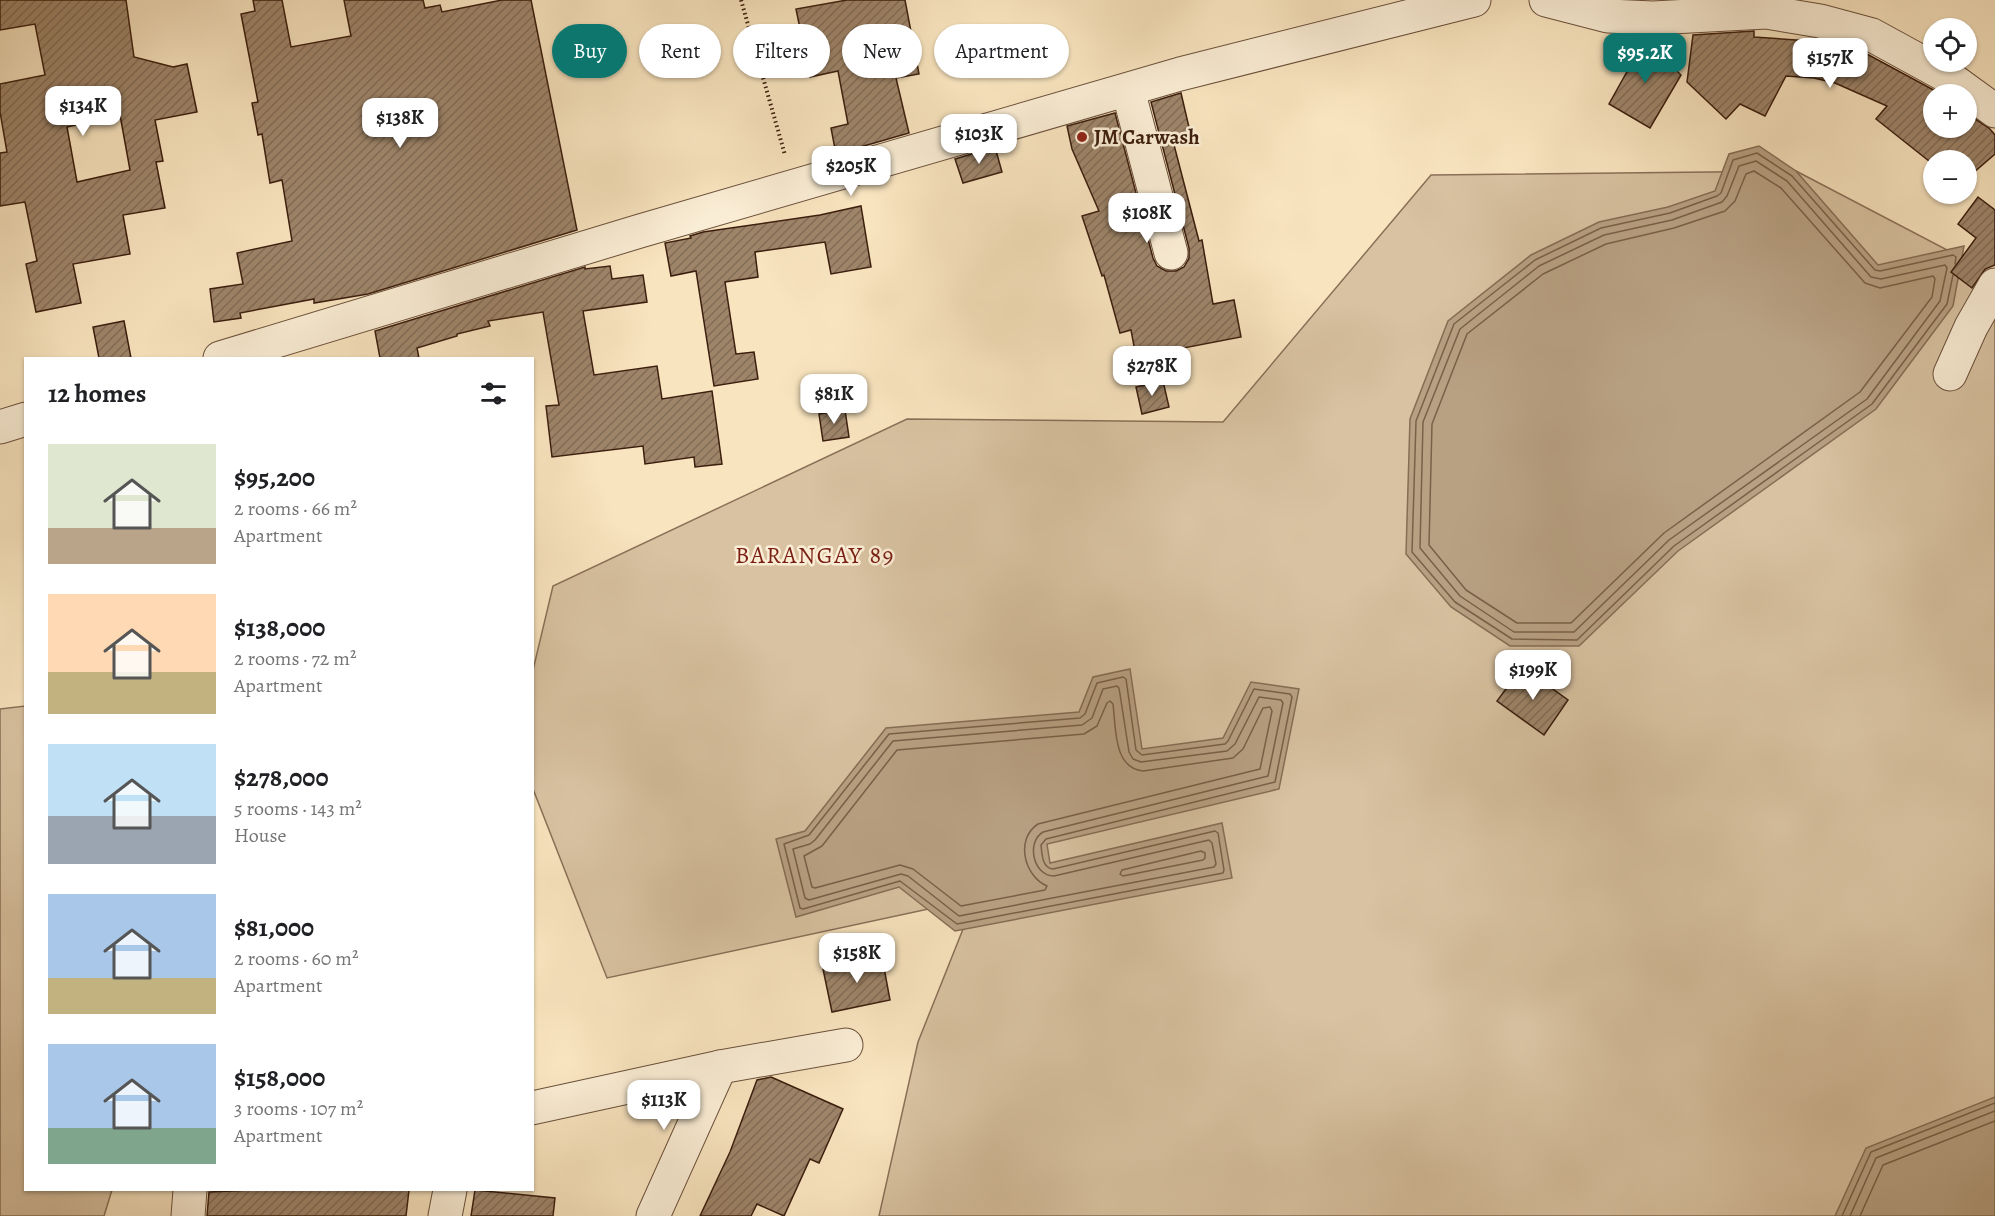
<!DOCTYPE html>
<meta charset="utf-8">
<style>
body{margin:0;font-family:Alegreya,serif;background:#f6f6f6;color:#202124;height:100vh;display:flex;flex-direction:column;font-size:22px;white-space:nowrap}
*{box-sizing:border-box;margin:0}
p{font-size:20px;color:#757577}
.icon{flex:none;width:33px;height:33px;fill:none;stroke:currentColor;stroke-width:2;stroke-linecap:round;stroke-linejoin:round}
.map{position:relative;flex:1;overflow:hidden}
.side{position:absolute;left:24px;top:357px;width:510px;height:834px;display:flex;flex-direction:column;background:#fff;border-radius:0px;box-shadow:0 2px 4px #0004}
.side>*{flex:none}
.hud{position:absolute;left:552px;top:24px;width:570px;height:54px;display:flex;gap:12px}
.controls{position:absolute;left:1923px;top:18px;display:grid;gap:12px}
.controls a{display:grid;place-items:center;width:54px;height:54px;border-radius:50%;background:#fff;box-shadow:0 2px 4px #0004;font-size:30px}
.price{position:absolute;translate:-50% -51px;padding:0 14px;border-radius:12px;background:#fff;color:#222;font-size:20px;line-height:39px;filter:drop-shadow(0 2px 3px #0008)}
.price::after{content:'';position:absolute;left:50%;top:36px;width:18px;height:14px;margin-left:-9px;background:inherit;clip-path:polygon(0 0,100% 0,50% 100%)}
.price.on{background:#0f766e;color:#fff}
ul{padding:0;list-style:none}
li{display:flex;align-items:center;gap:18px;height:150px;padding:0 24px}
li span{display:grid;place-items:center;flex:none;width:168px;height:120px;border-radius:0px;color:#555}
li>.icon{margin-inline-start:auto}
span .icon{width:72px;height:72px;fill:#fffc;stroke-width:1}
li b{font-size:26px}
h2{display:flex;justify-content:space-between;align-items:center;height:72px;padding:0 24px;font-size:26px}
.pill{padding:0 21px;border-radius:27px;background:#fff;box-shadow:0 2px 4px #0004;font-size:21px;line-height:54px}
.pill.on{background:#0f766e;color:#fff}
.map>svg:first-child{display:block}
.green{fill:#d8c2a1;stroke:#8a7058;stroke-width:1.5}
.water{fill:#b8a183;stroke:#866d54;stroke-width:1.5}
.lines{fill:none;stroke-linecap:round;stroke-linejoin:round}
.shore{stroke:#7a6048;stroke-width:1.5}
.building{fill:url(#building-hatch);stroke:#3c1e0e;stroke-width:1.5;fill-rule:evenodd}
.minor-casing{stroke:#6b503a;stroke-width:35}
.path{stroke:#3c1e0e;stroke-width:4;stroke-dasharray:1.5 3;stroke-linecap:butt}
.minor{stroke:#faedd5;stroke-width:33}
.poi-dot{fill:#8f2418;stroke:#faedd5;stroke-width:2}
.labels{text-anchor:middle;dominant-baseline:central;stroke-width:5;stroke-linejoin:round;paint-order:stroke}
.poi-label{font-size:21px;font-weight:bold;fill:#3c1e0e;stroke:#faedd5;text-anchor:start}
.quarter-label{font-size:24px;letter-spacing:1.5px;fill:#7a1f14;stroke:#faedd5}
</style>
<div class="map">
<svg width="1995" height="1216" viewBox="0 0 1995 1216">
<defs>
<pattern id="building-hatch" width="6" height="6" patternUnits="userSpaceOnUse" patternTransform="scale(1.5)"><rect width="6" height="6" fill="#9e856a"/><path d="M-1 1l2-2M0 6l6-6M5 7l2-2" fill="none" stroke="#826c56"/></pattern>
</defs>
<rect width="100%" height="100%" fill="#f8e4bf"/>
<filter id="stains"><feTurbulence type="fractalNoise" baseFrequency=".00333" numOctaves="4"/><feColorMatrix values="0 0 0 0 .2 0 0 0 0 .09 0 0 0 0 .02 0 0 0 .5 -.17"/></filter>
<radialGradient id="worn" r=".72"><stop offset=".6" stop-color="#630" stop-opacity="0"/><stop offset="1" stop-color="#630" stop-opacity=".3"/></radialGradient>
<!-- green -->
<g class="green">
<path d="M 1796,171 L 1995,275 L 1995,1216 L 879,1216 L 918,1042 L 975,899 L 607,978 L 533,789 L 533,670 L 553,586 L 907,419 L 1223,422 L 1431,175 Z"/>
<path d="M 25,706 L 26,1190 L 112,1190 L 104,1216 L 0,1216 L 0,709 Z"/>
</g>
<!-- water -->
<g class="water">
<path d="M 1759,146 L 1796,171 L 1878,265 L 1964,246 L 1953,306 L 1876,409 L 1678,551 L 1579,646 L 1510,646 L 1451,607 L 1406,554 L 1410,419 L 1448,321 L 1531,255 L 1599,222 L 1668,207 L 1715,191 L 1729,154 Z"/>
<path d="M 1130,669 L 1142,749 L 1223,738 L 1251,682 L 1299,689 L 1279,789 L 1047,844 L 1050,863 L 1222,823 L 1232,878 L 955,931 L 899,887 L 796,917 L 776,839 L 805,831 L 886,728 L 1079,712 L 1093,677 Z"/>
<path d="M 1995,1097 L 1995,1216 L 1835,1216 L 1866,1148 Z"/>
</g>
<g class="lines">
<!-- shore -->
<g class="shore">
<path d="M 1756,161 L 1787,181 L 1871,277 L 1881,279 L 1945,265 L 1947,268 L 1940,301 L 1867,399 L 1669,540 L 1574,632 L 1514,632 L 1460,596 L 1420,548 L 1423,422 L 1460,329 L 1539,266 L 1604,235 L 1672,220 L 1722,202 L 1727,196 L 1739,166 Z"/>
<path d="M 1754,171 L 1781,188 L 1865,283 L 1880,288 L 1933,276 L 1935,279 L 1932,297 L 1860,392 L 1664,533 L 1571,623 L 1517,623 L 1466,590 L 1429,545 L 1432,424 L 1467,334 L 1543,274 L 1606,244 L 1674,228 L 1725,211 L 1735,201 L 1746,174 Z"/>
<path d="M 1953,275 L 1947,304 L 1872,404 L 1674,546 L 1577,640 L 1512,639 L 1455,602 L 1412,552 L 1416,421 L 1454,324 L 1535,260 L 1601,228 L 1670,213 L 1717,196 L 1721,193 L 1733,160 L 1757,153 L 1792,176 L 1875,270 L 1880,271 L 1953,255 L 1956,257 L 1955,264"/>
<path d="M 1123,677 L 1126,679 L 1136,750 L 1142,755 L 1225,744 L 1228,741 L 1254,689 L 1290,694 L 1292,697 L 1275,782 L 1046,839 L 1041,845 C 1042,854 1042,868 1053,869 L 1215,831 L 1218,833 L 1224,870 L 1223,873 L 957,924 L 900,881 L 803,909 L 800,908 L 784,844 L 809,835 L 889,734 L 1080,718 L 1085,714 L 1097,683 Z"/>
<path d="M 1117,686 L 1119,688 L 1129,752 L 1133,759 L 1141,762 L 1227,751 L 1235,744 L 1259,697 L 1281,700 L 1283,703 L 1268,776 L 1043,832 C 1026,842 1033,876 1054,876 L 1209,840 L 1212,843 L 1216,864 L 1214,867 L 959,916 L 908,876 L 901,874 L 809,900 L 805,898 L 793,849 L 810,844 L 815,840 L 893,741 L 1082,725 L 1092,718 L 1103,689 Z"/>
<path d="M 1110,701 L 1113,704 C 1116,727 1113,768 1143,771 L 1233,758 L 1243,749 L 1263,708 L 1270,707 L 1272,711 L 1260,769 L 1038,824 C 1015,839 1024,876 1047,886 L 1045,890 L 961,906 L 913,869 L 900,865 L 815,888 L 812,887 L 804,856 L 822,846 L 897,750 L 1084,734 L 1097,726 L 1107,703 Z"/>
<path d="M 1201,851 L 1205,853 L 1205,858 L 1203,860 L 1123,876 L 1120,874 L 1122,870 Z"/>
<path d="M 1842,1216 L 1871,1152 L 1995,1103"/>
<path d="M 1850,1216 L 1876,1158 L 1995,1111"/>
<path d="M 1860,1216 L 1883,1165 L 1995,1121"/>
</g>
</g>
<!-- building -->
<g class="building">
<path d="M 0,0 L 126,0 L 134,57 L 173,67 L 187,64 L 197,112 L 155,120 L 163,161 L 156,162 L 165,208 L 123,215 L 130,254 L 73,264 L 81,303 L 36,312 L 26,264 L 37,261 L 25,202 L 0,206 L 0,153 L 7,152 L 0,112 L 0,84 L 45,75 L 35,24 L 0,30 ZM 120,115 L 130,170 L 77,182 L 67,127 Z"/>
<path d="M 253,0 L 282,0 L 291,47 L 351,36 L 344,0 L 423,0 L 425,8 L 440,5 L 442,12 L 502,0 L 531,0 L 577,230 L 368,294 L 314,303 L 314,299 L 240,313 L 241,318 L 214,322 L 210,289 L 243,284 L 237,253 L 292,241 L 282,180 L 270,183 L 262,134 L 258,135 L 252,103 L 258,102 L 241,14 L 255,11 Z"/>
<path d="M 847,0 L 905,0 L 919,74 L 896,78 L 909,133 L 836,154 L 831,128 L 848,124 L 838,71 L 810,77 L 796,9 Z"/>
<path d="M 1754,31 L 1754,37 L 1825,42 L 1865,53 L 1941,94 L 1934,94 L 1934,128 L 1966,128 L 1966,113 L 1989,128 L 1995,135 L 1995,154 L 1966,179 L 1966,160 L 1934,160 L 1934,165 L 1876,119 L 1887,106 L 1835,83 L 1814,78 L 1786,76 L 1765,116 L 1740,104 L 1726,119 L 1687,82 L 1693,35 Z"/>
<path d="M 1645,38 L 1681,75 L 1650,128 L 1609,104 L 1629,68 L 1622,61 Z"/>
<path d="M 1181,93 L 1191,136 L 1173,141 L 1199,241 L 1202,240 L 1213,304 L 1234,300 L 1241,337 L 1178,349 L 1179,354 L 1137,362 L 1131,330 L 1120,333 L 1104,275 L 1102,276 L 1082,216 L 1099,211 L 1072,149 L 1067,126 L 1115,113 L 1153,258 L 1157,266 L 1166,271 L 1176,271 L 1184,267 L 1189,258 L 1189,248 L 1151,102 Z"/>
<path d="M 995,147 L 1002,172 L 963,183 L 955,159 Z"/>
<path d="M 1978,197 L 1995,210 L 1995,265 L 1985,269 L 1972,288 L 1951,272 L 1976,238 L 1958,224 Z"/>
<path d="M 861,206 L 871,267 L 831,274 L 825,242 L 755,252 L 758,277 L 725,282 L 736,354 L 754,352 L 758,379 L 714,386 L 696,271 L 671,276 L 665,243 L 691,238 L 690,236 L 703,232 L 820,215 Z"/>
<path d="M 610,266 L 612,279 L 643,275 L 647,302 L 583,311 L 594,375 L 657,366 L 662,399 L 712,391 L 722,464 L 695,467 L 694,457 L 645,464 L 643,446 L 552,457 L 546,406 L 559,405 L 543,312 L 488,321 L 490,326 L 457,334 L 457,336 L 417,348 L 419,358 L 380,358 L 375,331 L 585,267 L 585,269 Z"/>
<path d="M 124,321 L 131,358 L 99,358 L 93,327 Z"/>
<path d="M 1163,381 L 1169,407 L 1142,414 L 1136,387 Z"/>
<path d="M 845,410 L 849,437 L 823,441 L 819,414 Z"/>
<path d="M 1522,667 L 1568,700 L 1544,735 L 1497,701 Z"/>
<path d="M 882,957 L 890,1000 L 832,1012 L 823,969 Z"/>
<path d="M 771,1077 L 843,1109 L 819,1163 L 810,1159 L 784,1216 L 757,1204 L 751,1216 L 700,1216 L 730,1152 L 757,1080 Z"/>
<path d="M 253,1190 L 409,1190 L 406,1216 L 207,1216 L 209,1192 Z"/>
<path d="M 475,1190 L 555,1198 L 553,1216 L 471,1216 Z"/>
</g>
<g class="lines">
<!-- minor casing -->
<g class="minor-casing">
<g id="minor">
<path d="M 1546,0 L 1608,16 L 1653,18 L 1766,12 L 1820,21 L 1872,35 L 1947,76 L 1995,111"/>
<path d="M 1128,90 L 1171,253"/>
<path d="M 220,358 L 640,231 L 1180,74 L 1474,0"/>
<path d="M 1950,374 L 1971,327 L 1995,285"/>
<path d="M 0,427 L 26,419"/>
<path d="M 532,1108 L 720,1067 L 846,1045"/>
<path d="M 188,1216 L 190,1190"/>
<path d="M 445,1216 L 450,1190"/>
<path d="M 653,1216 L 720,1067"/>
</g>
</g>
<!-- path -->
<path class="path" d="M 741,0 L 785,155"/>
<!-- minor -->
<use href="#minor" class="minor"/>
</g>
<!-- markers -->
<circle class="poi-dot" cx="1082" cy="137" r="6"/>
<g class="labels">
<!-- poi labels -->
<g class="poi-label">
<text x="1094" y="137">JM Carwash</text>
</g>
<!-- quarter labels -->
<g class="quarter-label">
<text x="815" y="555">BARANGAY 89</text>
</g>
</g>
<rect width="100%" height="100%" filter="url(#stains)"/>
<rect width="100%" height="100%" fill="url(#worn)"/>
</svg>
<div class="controls">
<a><svg class="icon" aria-label="locate" viewBox="0 0 24 24"><circle cx="12" cy="12" r="6"/><path d="M12 2v4M12 18v4M2 12h4M18 12h4"/></svg></a>
<a>+</a>
<a>−</a>
</div>
<b class="price on" style="left:1645px;top:84px">$95.2K</b>
<b class="price" style="left:1830px;top:89px">$157K</b>
<b class="price" style="left:83px;top:137px">$134K</b>
<b class="price" style="left:400px;top:149px">$138K</b>
<b class="price" style="left:979px;top:165px">$103K</b>
<b class="price" style="left:851px;top:197px">$205K</b>
<b class="price" style="left:1147px;top:244px">$108K</b>
<b class="price" style="left:1152px;top:397px">$278K</b>
<b class="price" style="left:834px;top:425px">$81K</b>
<b class="price" style="left:1533px;top:701px">$199K</b>
<b class="price" style="left:857px;top:984px">$158K</b>
<b class="price" style="left:664px;top:1131px">$113K</b>
<div class="hud">
<a class="pill on">Buy</a>
<a class="pill">Rent</a>
<a class="pill">Filters</a>
<a class="pill">New</a>
<a class="pill">Apartment</a>
</div>
<section class="side">
<h2>12 homes<svg class="icon" aria-label="filters" viewBox="0 0 24 24"><path d="M4 7h16M4 17h16"/><circle cx="9" cy="7" r="2"/><circle cx="15" cy="17" r="2"/></svg></h2>
<ul>
<li><span style="background:linear-gradient(#dfe7d0 70%,#b9a48a 0)"><svg class="icon" aria-label="home" viewBox="0 0 24 24"><path d="M3 11l9-7 9 7M6 9v11h12V9"/></svg></span><div><b>$95,200</b><p>2 rooms · 66 m²</p><p>Apartment</p></div></li>
<li><span style="background:linear-gradient(#ffd9b3 65%,#c2b280 0)"><svg class="icon" aria-label="home" viewBox="0 0 24 24"><path d="M3 11l9-7 9 7M6 9v11h12V9"/></svg></span><div><b>$138,000</b><p>2 rooms · 72 m²</p><p>Apartment</p></div></li>
<li><span style="background:linear-gradient(#bfe0f5 60%,#9aa5b1 0)"><svg class="icon" aria-label="home" viewBox="0 0 24 24"><path d="M3 11l9-7 9 7M6 9v11h12V9"/></svg></span><div><b>$278,000</b><p>5 rooms · 143 m²</p><p>House</p></div></li>
<li><span style="background:linear-gradient(#a9c7e8 70%,#c2b280 0)"><svg class="icon" aria-label="home" viewBox="0 0 24 24"><path d="M3 11l9-7 9 7M6 9v11h12V9"/></svg></span><div><b>$81,000</b><p>2 rooms · 60 m²</p><p>Apartment</p></div></li>
<li><span style="background:linear-gradient(#a9c7e8 70%,#7fa58c 0)"><svg class="icon" aria-label="home" viewBox="0 0 24 24"><path d="M3 11l9-7 9 7M6 9v11h12V9"/></svg></span><div><b>$158,000</b><p>3 rooms · 107 m²</p><p>Apartment</p></div></li>
</ul>
</section>
</div>
